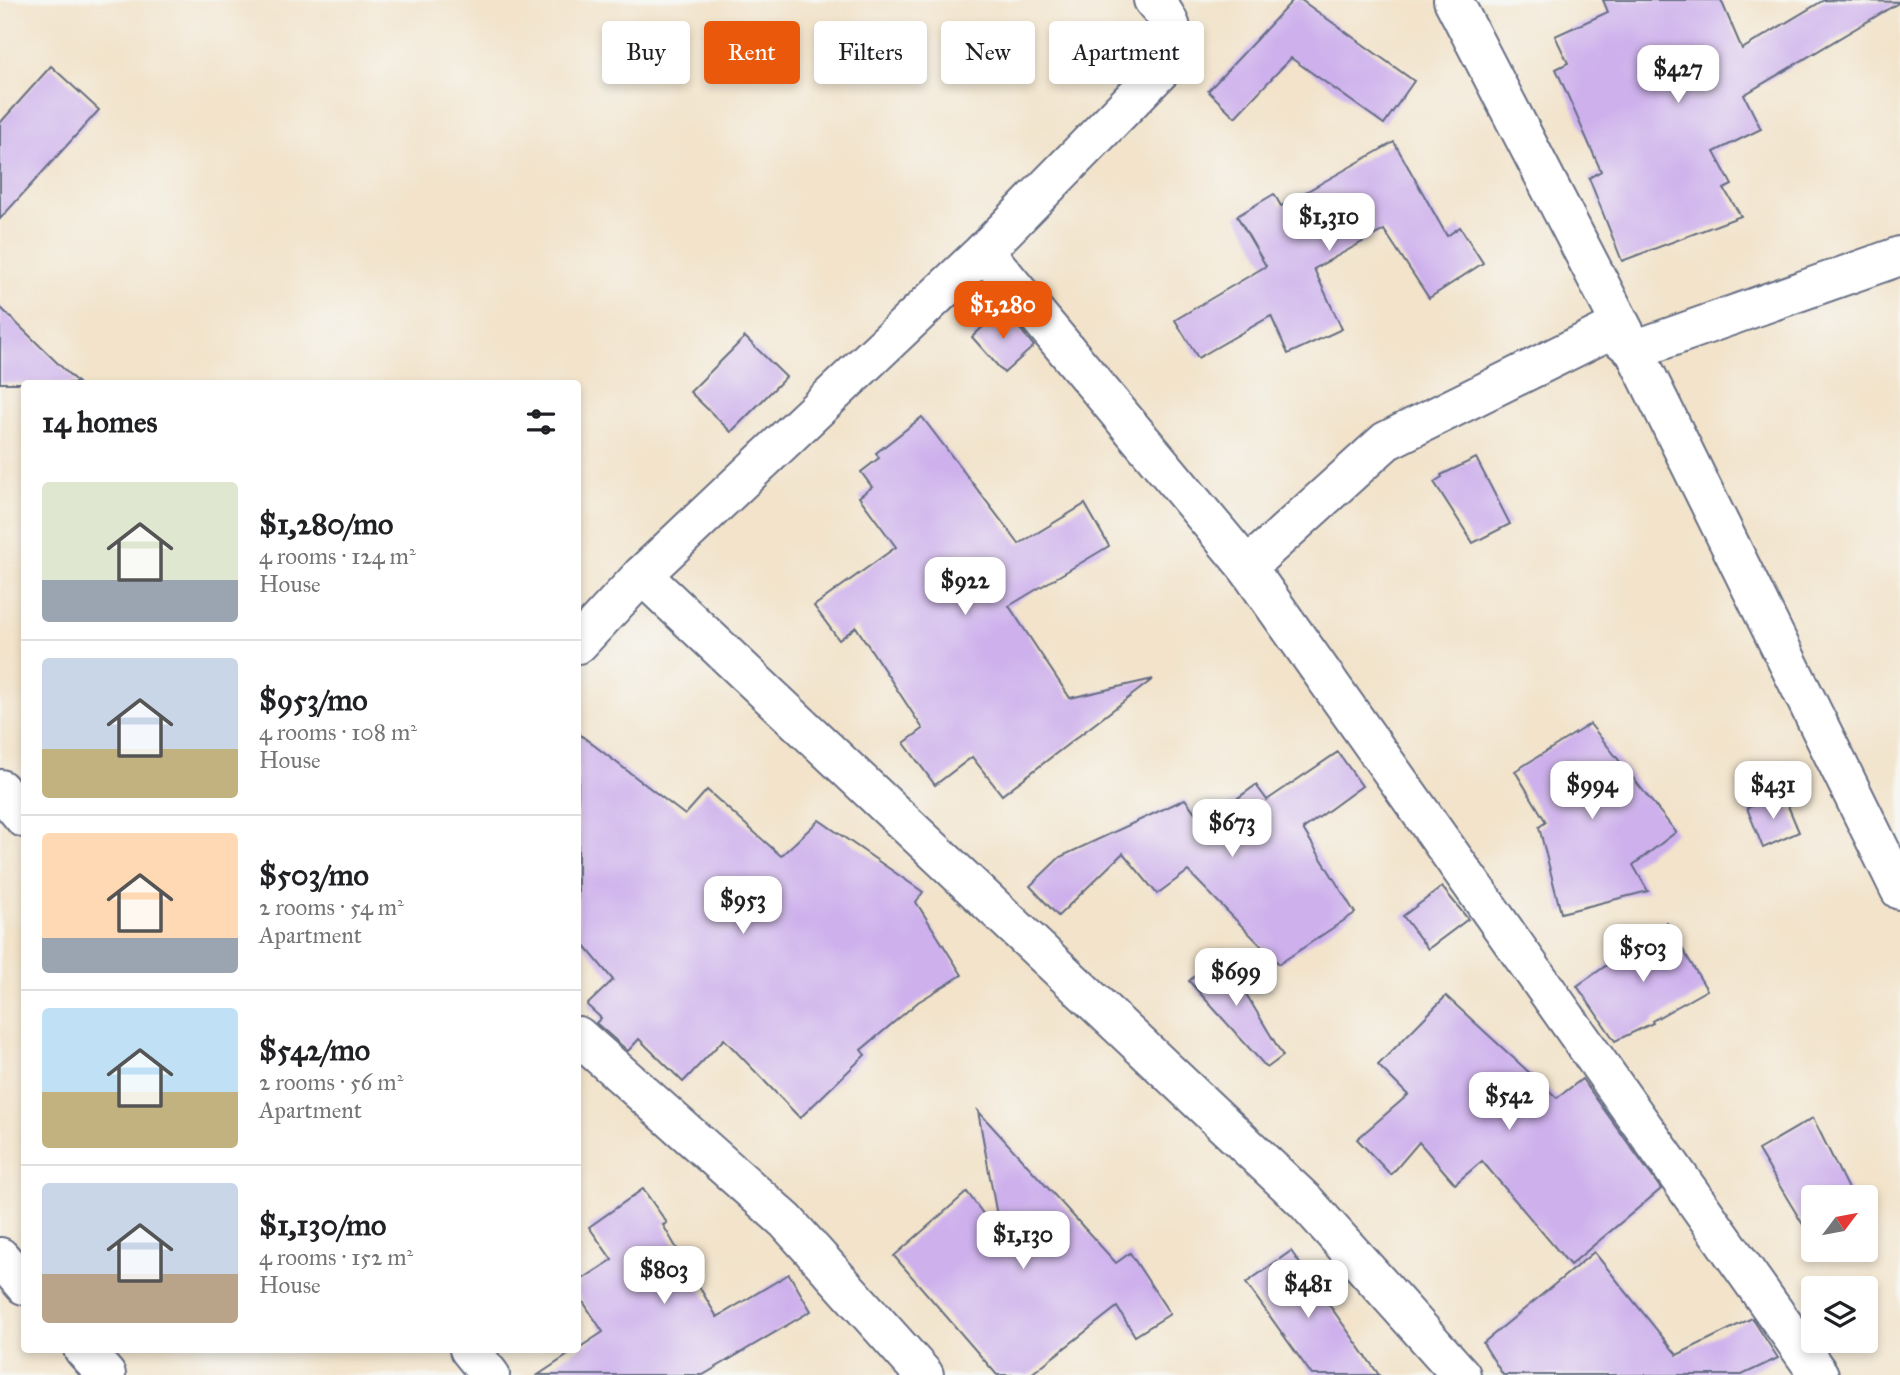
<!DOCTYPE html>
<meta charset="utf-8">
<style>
body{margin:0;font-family:"IM FELL Great Primer",serif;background:#f2f2f2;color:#202124;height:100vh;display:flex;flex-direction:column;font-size:26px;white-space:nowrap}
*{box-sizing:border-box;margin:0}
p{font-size:23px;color:#757577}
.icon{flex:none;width:38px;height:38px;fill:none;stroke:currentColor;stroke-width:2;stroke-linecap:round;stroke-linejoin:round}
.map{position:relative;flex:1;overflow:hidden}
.sheet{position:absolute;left:21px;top:380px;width:560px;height:973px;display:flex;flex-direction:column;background:#fff;border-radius:7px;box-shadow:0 4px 10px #0003}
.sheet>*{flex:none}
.guide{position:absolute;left:602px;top:21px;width:665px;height:63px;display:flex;gap:14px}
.needle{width:46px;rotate:58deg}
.controls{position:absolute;left:1801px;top:1185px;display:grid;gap:14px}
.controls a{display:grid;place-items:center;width:77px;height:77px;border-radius:7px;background:#fff;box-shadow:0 4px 10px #0003;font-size:35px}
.price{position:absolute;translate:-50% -60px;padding:0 16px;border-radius:14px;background:#fff;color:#222;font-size:23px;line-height:46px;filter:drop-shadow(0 2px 4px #0008)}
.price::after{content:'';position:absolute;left:50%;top:42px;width:21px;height:16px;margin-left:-10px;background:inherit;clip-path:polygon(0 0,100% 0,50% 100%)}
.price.selected{background:#ea580c;color:#fff}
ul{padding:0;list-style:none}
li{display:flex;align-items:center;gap:21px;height:175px;padding:0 21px}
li+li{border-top:2px solid #e0e0e0}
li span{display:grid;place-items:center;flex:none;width:196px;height:140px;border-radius:7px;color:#555}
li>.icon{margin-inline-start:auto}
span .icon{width:84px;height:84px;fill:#fffc;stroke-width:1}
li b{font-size:30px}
h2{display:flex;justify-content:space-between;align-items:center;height:84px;padding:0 21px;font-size:30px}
.pill{padding:0 24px;border-radius:7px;background:#fff;box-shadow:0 4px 10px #0003;font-size:24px;line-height:63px}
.pill.selected{background:#ea580c;color:#fff}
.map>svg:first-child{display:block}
.building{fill:#cdb0ec}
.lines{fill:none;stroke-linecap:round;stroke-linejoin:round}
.street-casing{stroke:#666e84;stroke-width:42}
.street{stroke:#fff;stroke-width:38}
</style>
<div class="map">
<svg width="1900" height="1375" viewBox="0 0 1900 1375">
<rect width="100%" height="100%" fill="#f6f6f2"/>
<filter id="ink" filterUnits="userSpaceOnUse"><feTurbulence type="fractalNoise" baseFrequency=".0143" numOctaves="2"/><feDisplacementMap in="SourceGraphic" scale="14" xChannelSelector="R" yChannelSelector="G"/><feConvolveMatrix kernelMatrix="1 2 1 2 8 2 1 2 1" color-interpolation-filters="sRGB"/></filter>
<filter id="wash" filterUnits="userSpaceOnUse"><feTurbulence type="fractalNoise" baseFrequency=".00686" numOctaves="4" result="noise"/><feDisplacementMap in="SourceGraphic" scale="28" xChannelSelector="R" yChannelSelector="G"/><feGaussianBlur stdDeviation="1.57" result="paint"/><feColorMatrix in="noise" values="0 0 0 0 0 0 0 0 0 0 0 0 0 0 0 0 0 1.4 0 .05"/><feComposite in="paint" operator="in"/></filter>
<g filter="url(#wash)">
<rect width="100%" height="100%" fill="#f2e3ca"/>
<g id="blocks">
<!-- building -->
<g class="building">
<path d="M 1293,0 L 1301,0 L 1414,81 L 1384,124 L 1291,58 L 1235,117 L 1208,91 Z"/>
<path d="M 1603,0 L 1721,0 L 1742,49 L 1824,0 L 1900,2 L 1744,95 L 1761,129 L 1714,152 L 1732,185 L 1724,189 L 1741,216 L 1622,261 L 1589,178 L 1601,171 L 1556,69 L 1568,63 L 1555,36 L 1608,12 Z"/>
<path d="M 51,66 L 99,110 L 0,219 L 0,123 Z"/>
<path d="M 1394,142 L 1447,236 L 1460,227 L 1483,263 L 1429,298 L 1384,230 L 1314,269 L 1342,329 L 1288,354 L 1271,316 L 1198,358 L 1175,320 L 1266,266 L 1237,216 L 1274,194 L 1281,206 Z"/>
<path d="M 0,307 L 78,383 L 0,383 Z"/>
<path d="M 1003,308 L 1034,346 L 1004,373 L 972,337 Z"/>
<path d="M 745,337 L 786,377 L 731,432 L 690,392 Z"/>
<path d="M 922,417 L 1019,544 L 1085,504 L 1109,546 L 1009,606 L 1070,698 L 1153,679 L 1002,795 L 972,757 L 935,785 L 904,743 L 923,729 L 856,627 L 839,640 L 814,606 L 896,547 L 859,497 L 872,487 L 861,472 L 879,458 L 876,453 Z"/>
<path d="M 1476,458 L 1510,524 L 1473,543 L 1434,482 L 1442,477 L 1441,475 Z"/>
<path d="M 1590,724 L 1676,832 L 1633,865 L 1648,891 L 1561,913 L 1539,827 L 1546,822 L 1515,771 Z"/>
<path d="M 578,733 L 685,815 L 707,790 L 781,856 L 819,820 L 923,892 L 916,902 L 962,975 L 918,1002 L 861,1050 L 865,1055 L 800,1118 L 724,1039 L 683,1082 L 639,1039 L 628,1051 L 596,1023 L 601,1018 L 587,1005 L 613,980 L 578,938 Z"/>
<path d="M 1338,752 L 1362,786 L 1303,829 L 1355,913 L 1279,964 L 1188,871 L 1157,894 L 1123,853 L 1058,916 L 1030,886 L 1060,857 L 1185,799 L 1203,823 L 1256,785 L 1267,800 Z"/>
<path d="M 1783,794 L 1799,832 L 1763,848 L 1747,808 Z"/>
<path d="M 1442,887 L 1468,919 L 1428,949 L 1403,916 Z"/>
<path d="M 1667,923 L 1707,990 L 1652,1021 L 1653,1023 L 1615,1041 L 1577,986 Z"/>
<path d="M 1221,952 L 1283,1056 L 1267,1068 L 1189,981 Z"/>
<path d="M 1446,996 L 1557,1098 L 1582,1079 L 1661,1189 L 1570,1265 L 1482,1161 L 1455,1184 L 1419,1142 L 1391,1175 L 1357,1139 L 1408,1095 L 1378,1065 Z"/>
<path d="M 978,1111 L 1116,1263 L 1130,1253 L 1170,1314 L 1135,1336 L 1117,1307 L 1030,1375 L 997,1375 L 894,1256 L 967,1192 L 1001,1238 Z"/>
<path d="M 1813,1118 L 1852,1197 L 1813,1197 L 1811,1238 L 1758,1150 Z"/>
<path d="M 643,1189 L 667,1223 L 663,1225 L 717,1317 L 789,1274 L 811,1311 L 703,1375 L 538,1375 L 603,1332 L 578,1294 L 578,1282 L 612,1260 L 589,1227 Z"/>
<path d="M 1291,1251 L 1379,1375 L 1312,1375 L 1246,1283 Z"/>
<path d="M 1594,1252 L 1677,1355 L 1752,1318 L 1778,1358 L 1742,1375 L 1503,1375 L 1483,1343 Z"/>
</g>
</g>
</g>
<g filter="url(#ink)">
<use href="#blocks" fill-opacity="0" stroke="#666e84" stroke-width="2"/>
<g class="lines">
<!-- street casing -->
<g class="street-casing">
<g id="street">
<path d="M 1453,0 L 1634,350 L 1900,890"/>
<path d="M 984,251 L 1247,567 L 1819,1375"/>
<path d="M 1247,567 L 1386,441 L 1610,330 L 1634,350 L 1900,256"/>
<path d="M 642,575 L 1306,1202 L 1461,1375"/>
<path d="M 578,644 L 642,575 L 984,251 L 1164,67 C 1179,40 1174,22 1153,0"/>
<path d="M 0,789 L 24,818"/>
<path d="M 578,1036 L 786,1221 L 924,1375"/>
<path d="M 0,1257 L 24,1285"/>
<path d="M 83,1349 L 106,1375"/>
<path d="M 469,1349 L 490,1375"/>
</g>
</g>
<!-- street -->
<use href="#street" class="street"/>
</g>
</g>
</svg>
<div class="controls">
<a><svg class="needle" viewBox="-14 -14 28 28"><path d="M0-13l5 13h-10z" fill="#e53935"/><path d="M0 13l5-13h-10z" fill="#757577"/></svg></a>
<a><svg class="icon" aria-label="layers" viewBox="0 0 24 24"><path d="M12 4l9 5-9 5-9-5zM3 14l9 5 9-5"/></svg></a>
</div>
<b class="price" style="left:1678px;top:105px">$427</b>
<b class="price" style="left:1329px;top:253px">$1,310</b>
<b class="price selected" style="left:1003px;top:341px">$1,280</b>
<b class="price" style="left:965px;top:617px">$922</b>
<b class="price" style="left:1592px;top:821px">$994</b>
<b class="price" style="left:1773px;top:821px">$431</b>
<b class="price" style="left:1232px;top:859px">$673</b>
<b class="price" style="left:743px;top:936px">$953</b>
<b class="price" style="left:1643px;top:984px">$503</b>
<b class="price" style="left:1236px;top:1008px">$699</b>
<b class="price" style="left:1509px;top:1132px">$542</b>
<b class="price" style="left:1023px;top:1271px">$1,130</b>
<b class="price" style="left:664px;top:1306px">$803</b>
<b class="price" style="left:1308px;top:1320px">$481</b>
<div class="guide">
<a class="pill">Buy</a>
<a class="pill selected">Rent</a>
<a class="pill">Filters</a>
<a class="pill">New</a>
<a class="pill">Apartment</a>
</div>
<section class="sheet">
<h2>14 homes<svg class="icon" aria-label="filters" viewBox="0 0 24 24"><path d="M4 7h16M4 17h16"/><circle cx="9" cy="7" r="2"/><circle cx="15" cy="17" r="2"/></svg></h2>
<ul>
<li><span style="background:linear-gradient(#dfe7d0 70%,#9aa5b1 0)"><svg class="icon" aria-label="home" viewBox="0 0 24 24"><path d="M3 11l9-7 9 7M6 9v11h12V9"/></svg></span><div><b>$1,280/mo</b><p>4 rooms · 124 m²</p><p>House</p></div></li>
<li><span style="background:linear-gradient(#c9d6e8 65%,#c2b280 0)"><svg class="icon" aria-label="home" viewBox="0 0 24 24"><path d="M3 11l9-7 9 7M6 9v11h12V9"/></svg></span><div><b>$953/mo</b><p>4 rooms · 108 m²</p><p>House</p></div></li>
<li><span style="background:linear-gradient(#ffd9b3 75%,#9aa5b1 0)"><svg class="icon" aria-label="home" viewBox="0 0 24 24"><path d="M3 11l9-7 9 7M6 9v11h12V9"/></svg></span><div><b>$503/mo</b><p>2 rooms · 54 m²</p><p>Apartment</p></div></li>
<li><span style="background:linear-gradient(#bfe0f5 60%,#c2b280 0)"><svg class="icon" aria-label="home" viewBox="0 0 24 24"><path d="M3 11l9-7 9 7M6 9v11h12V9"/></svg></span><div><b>$542/mo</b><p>2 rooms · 56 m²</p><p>Apartment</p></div></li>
<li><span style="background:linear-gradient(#c9d6e8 65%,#b9a48a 0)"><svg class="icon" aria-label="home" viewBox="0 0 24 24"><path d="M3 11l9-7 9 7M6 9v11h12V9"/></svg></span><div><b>$1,130/mo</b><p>4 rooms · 152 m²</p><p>House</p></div></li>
</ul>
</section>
</div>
